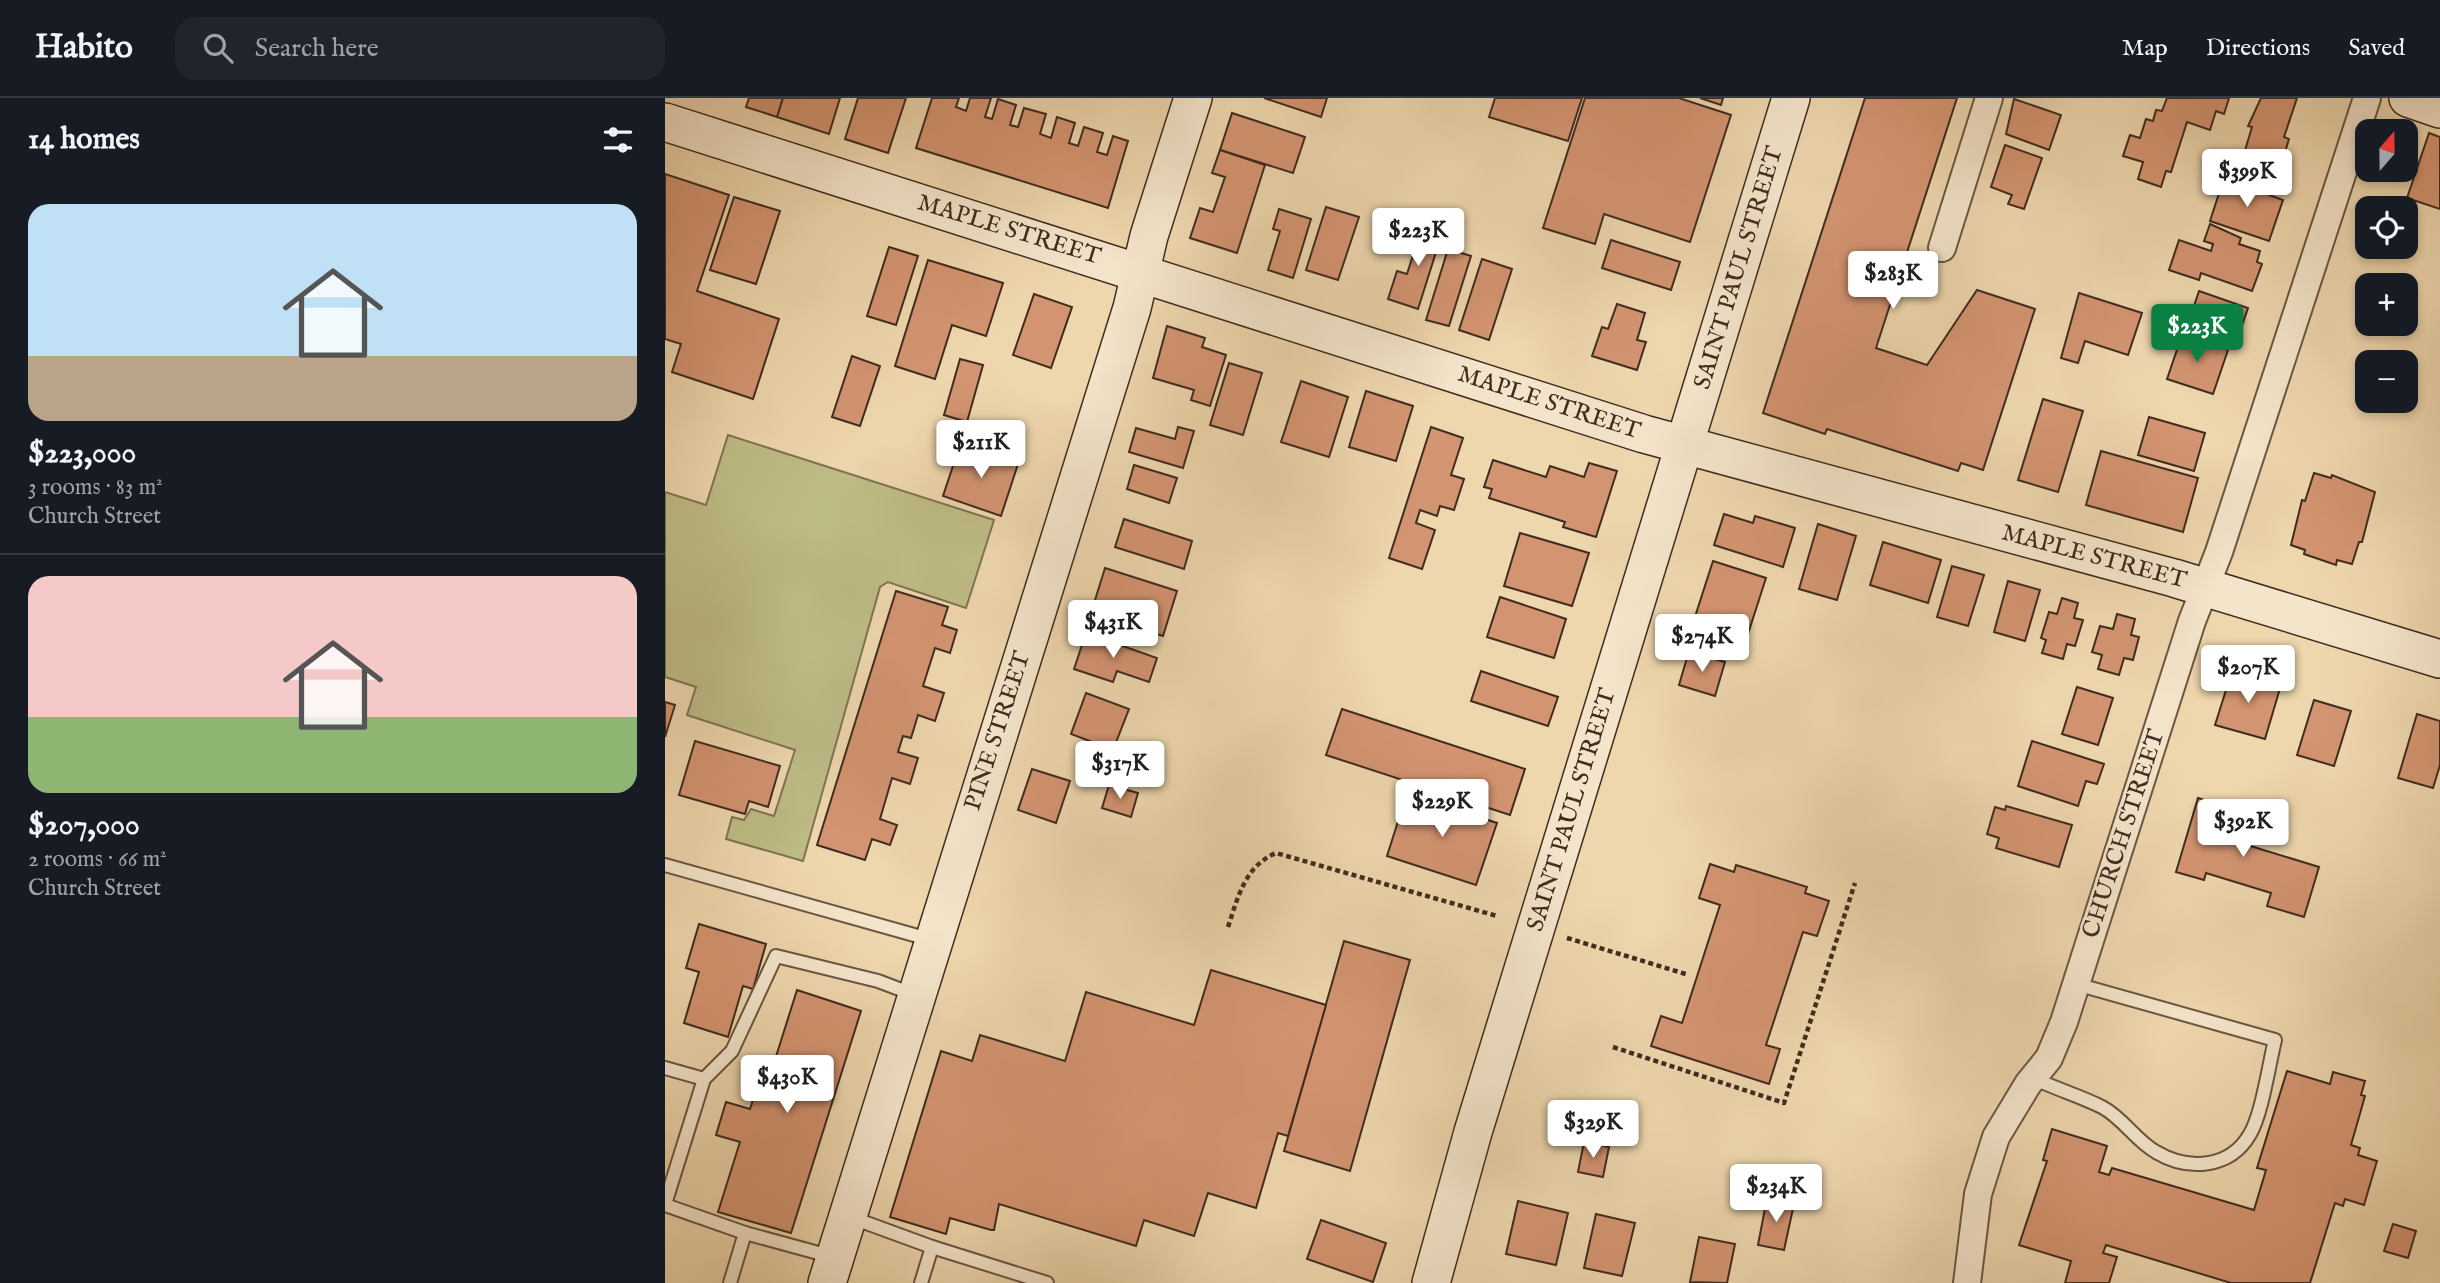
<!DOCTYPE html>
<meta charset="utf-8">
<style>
body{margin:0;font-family:"IM FELL English",serif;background:#20242c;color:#f1f3f6;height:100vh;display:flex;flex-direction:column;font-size:26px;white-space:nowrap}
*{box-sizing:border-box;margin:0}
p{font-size:23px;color:#9ea1a6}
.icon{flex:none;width:38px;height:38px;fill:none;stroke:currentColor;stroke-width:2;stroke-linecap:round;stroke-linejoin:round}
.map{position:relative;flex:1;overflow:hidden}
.side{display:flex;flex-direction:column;background:#171b24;width:665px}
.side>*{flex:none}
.needle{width:46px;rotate:20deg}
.fabs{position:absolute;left:1690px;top:21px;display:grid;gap:14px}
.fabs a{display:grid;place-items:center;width:63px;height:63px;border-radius:14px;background:#171b24;box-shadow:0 4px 10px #0003;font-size:35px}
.price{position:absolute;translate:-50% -60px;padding:0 16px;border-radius:7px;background:#fff;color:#222;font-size:23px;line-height:46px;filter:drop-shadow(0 2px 4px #0008)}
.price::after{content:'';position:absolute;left:50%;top:42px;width:21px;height:16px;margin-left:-10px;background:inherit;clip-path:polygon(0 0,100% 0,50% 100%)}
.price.selected{background:#0b8043;color:#fff}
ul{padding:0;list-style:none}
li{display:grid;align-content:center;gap:14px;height:371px;padding:0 28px}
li+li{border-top:2px solid #363941}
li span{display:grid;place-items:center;height:217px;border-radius:21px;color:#555}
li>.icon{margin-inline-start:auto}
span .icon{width:126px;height:126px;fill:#fffc;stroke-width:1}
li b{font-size:30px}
h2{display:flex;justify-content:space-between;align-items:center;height:84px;padding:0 28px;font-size:30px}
header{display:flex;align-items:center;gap:42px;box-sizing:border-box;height:98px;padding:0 35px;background:#171b24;border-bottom:2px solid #363941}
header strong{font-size:33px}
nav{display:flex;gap:38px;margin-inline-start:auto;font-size:24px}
.search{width:490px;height:63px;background:#20242c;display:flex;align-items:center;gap:18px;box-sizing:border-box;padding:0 24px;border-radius:21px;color:#9ea1a6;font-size:26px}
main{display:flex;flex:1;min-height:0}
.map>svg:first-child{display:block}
.green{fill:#bebc86;stroke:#7f7453;stroke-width:2}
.building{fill:#d39471;stroke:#402c20;stroke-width:2}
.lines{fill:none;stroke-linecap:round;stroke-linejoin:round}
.lane-casing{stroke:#6c5643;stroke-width:16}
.street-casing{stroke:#6c5643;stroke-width:30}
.secondary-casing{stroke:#402c20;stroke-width:40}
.path{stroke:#402c20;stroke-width:4.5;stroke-dasharray:5 3.5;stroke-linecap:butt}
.lane{stroke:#f4e4ca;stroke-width:12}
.street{stroke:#f4e4ca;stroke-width:26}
.secondary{stroke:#f4e4ca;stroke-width:37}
.labels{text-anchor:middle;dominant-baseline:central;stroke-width:5;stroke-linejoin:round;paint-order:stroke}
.street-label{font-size:24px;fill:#402c20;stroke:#f4e4ca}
</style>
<header>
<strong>Habito</strong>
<div class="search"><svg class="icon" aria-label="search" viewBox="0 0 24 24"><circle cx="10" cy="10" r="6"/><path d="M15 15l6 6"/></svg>Search here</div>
<nav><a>Map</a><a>Directions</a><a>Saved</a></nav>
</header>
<main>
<section class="side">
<h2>14 homes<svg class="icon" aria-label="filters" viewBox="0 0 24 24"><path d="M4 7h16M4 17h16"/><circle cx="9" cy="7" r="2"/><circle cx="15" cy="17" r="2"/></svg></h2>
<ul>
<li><span style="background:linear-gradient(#bfe0f5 70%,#b9a48a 0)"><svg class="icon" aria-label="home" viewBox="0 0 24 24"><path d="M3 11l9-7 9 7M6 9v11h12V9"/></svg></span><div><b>$223,000</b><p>3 rooms · 83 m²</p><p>Church Street</p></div></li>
<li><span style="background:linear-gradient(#f6c9c9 65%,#8fb573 0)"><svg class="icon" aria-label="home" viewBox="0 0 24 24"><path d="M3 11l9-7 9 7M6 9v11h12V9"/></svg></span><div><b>$207,000</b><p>2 rooms · 66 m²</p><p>Church Street</p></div></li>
</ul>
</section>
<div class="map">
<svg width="1775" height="1185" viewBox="0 0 1775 1185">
<rect width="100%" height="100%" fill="#eed6ad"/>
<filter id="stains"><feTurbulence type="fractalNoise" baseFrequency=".00286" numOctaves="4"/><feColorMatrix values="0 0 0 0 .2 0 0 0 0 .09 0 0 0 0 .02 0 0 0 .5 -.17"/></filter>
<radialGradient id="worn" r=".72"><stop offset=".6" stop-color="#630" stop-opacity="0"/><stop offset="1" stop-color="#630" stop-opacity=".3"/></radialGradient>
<!-- green -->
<path class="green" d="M 63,337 L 329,422 L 301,510 L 223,484 L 215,489 L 138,763 L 61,741 L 67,719 L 79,722 L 86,711 L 109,718 L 130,652 L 22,617 L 31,589 L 0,579 L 0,394 L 41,407 Z"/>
<!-- building -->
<g class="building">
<path d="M 84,0 L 118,0 L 112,19 L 81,9 Z"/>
<path d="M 118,0 L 175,0 L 164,36 L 112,19 Z"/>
<path d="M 193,0 L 241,0 L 223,55 L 180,41 Z"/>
<path d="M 267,0 L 294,0 L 291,9 L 301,13 L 305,0 L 326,0 L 320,19 L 327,21 L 333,1 L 351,7 L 345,27 L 353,29 L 359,10 L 381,16 L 375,36 L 386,40 L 392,19 L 410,25 L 404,45 L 413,48 L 419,29 L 438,35 L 432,54 L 442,57 L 448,38 L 463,43 L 443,110 L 251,50 Z"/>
<path d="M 599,0 L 662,0 L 656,19 Z"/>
<path d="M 830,0 L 917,0 L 903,43 L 824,19 Z"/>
<path d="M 920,0 L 1014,0 L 1066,17 L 1025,144 L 939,116 L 930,146 L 878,130 Z"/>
<path d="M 1035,0 L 1058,0 L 1056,7 Z"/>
<path d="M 1200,0 L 1292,0 L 1211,250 L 1262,267 L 1312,192 L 1370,211 L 1318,372 L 1296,365 L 1293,373 L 1162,331 L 1160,336 L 1098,315 Z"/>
<path d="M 1502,0 L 1564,0 L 1559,16 L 1551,13 L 1545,32 L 1522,24 L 1506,74 L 1501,73 L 1496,89 L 1473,81 L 1478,64 L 1458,58 L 1465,37 L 1475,40 L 1481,21 L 1488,23 L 1491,12 L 1497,13 Z"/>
<path d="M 1596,0 L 1632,0 L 1619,39 L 1624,41 L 1614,74 L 1576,66 L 1587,29 L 1583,28 Z"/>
<path d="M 1349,1 L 1396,17 L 1384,52 L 1341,36 Z"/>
<path d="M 567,15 L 640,39 L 628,75 L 555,52 Z"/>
<path d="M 1764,35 L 1775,39 L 1775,111 L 1742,100 Z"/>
<path d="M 1340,47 L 1377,60 L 1359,111 L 1343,106 L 1347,97 L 1326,89 Z"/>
<path d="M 555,52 L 600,67 L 572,155 L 525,140 L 535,110 L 548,114 L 560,79 L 547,75 Z"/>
<path d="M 0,76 L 64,97 L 32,193 L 114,221 L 88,301 L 7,274 L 16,246 L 0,241 Z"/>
<path d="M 1573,80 L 1606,92 L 1604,97 L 1618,102 L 1604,143 L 1545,123 L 1558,83 L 1571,87 Z"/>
<path d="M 69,99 L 115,113 L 91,186 L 45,172 Z"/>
<path d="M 661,109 L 694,119 L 673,182 L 641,172 Z"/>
<path d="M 614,111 L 646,121 L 628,180 L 603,172 L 615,133 L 608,131 Z"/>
<path d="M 759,123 L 779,129 L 753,211 L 723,201 L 732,173 L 742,176 Z"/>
<path d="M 1545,126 L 1576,140 L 1574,146 L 1595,153 L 1592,164 L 1597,166 L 1587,193 L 1536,175 L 1534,182 L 1504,172 L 1514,142 L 1546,153 L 1548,146 L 1539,143 Z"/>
<path d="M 946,142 L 1015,164 L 1006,192 L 937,170 Z"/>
<path d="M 224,149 L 253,158 L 231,227 L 202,218 Z"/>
<path d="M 783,151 L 806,158 L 784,228 L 761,222 Z"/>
<path d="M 817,161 L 847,171 L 824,242 L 794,232 Z"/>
<path d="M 263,162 L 338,185 L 321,238 L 287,227 L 270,281 L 230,268 Z"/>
<path d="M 1534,193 L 1583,210 L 1572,242 L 1523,226 Z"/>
<path d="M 1414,195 L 1477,215 L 1463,257 L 1420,243 L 1413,265 L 1396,260 Z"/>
<path d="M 369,196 L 407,209 L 386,270 L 348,257 Z"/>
<path d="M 952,206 L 980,215 L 972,242 L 981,244 L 972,272 L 927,258 L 937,229 L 943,231 Z"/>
<path d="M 502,228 L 540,240 L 537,249 L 561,257 L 545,308 L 526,302 L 529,292 L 488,280 Z"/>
<path d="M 1517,237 L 1563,252 L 1548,296 L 1502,281 Z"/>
<path d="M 187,258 L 215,268 L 195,328 L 167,319 Z"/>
<path d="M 295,261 L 318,267 L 302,324 L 279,317 Z"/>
<path d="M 564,265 L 597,275 L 578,337 L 545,327 Z"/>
<path d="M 636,283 L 683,299 L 664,359 L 616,344 Z"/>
<path d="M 701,293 L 748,308 L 731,363 L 684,349 Z"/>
<path d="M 1378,301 L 1418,313 L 1393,394 L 1353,382 Z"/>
<path d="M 1484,319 L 1540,335 L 1529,373 L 1473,357 Z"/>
<path d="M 513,329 L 529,333 L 518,370 L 464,354 L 471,330 L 510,341 Z"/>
<path d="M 766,329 L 798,340 L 786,377 L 799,381 L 789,412 L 775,408 L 772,418 L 755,412 L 751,425 L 770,432 L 757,471 L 724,460 Z"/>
<path d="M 295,347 L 353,366 L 336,418 L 278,398 Z"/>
<path d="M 1436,353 L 1533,380 L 1518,434 L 1421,407 Z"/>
<path d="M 828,362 L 881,379 L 885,368 L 919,379 L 924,365 L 952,373 L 931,439 L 898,429 L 900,424 L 824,400 L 827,391 L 819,389 Z"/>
<path d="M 469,367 L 512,380 L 504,405 L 462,391 Z"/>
<path d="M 1649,375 L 1666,380 L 1667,377 L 1710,394 L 1697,444 L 1694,444 L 1687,466 L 1672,462 L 1671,467 L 1639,456 L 1640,452 L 1626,447 L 1637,402 L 1640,403 Z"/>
<path d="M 1059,416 L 1088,425 L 1090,418 L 1130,430 L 1118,469 L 1049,447 Z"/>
<path d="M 459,421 L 527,443 L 519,471 L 450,449 Z"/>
<path d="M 1153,426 L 1191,438 L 1172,502 L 1134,491 Z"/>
<path d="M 855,435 L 924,455 L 907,508 L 839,488 Z"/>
<path d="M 1218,444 L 1276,462 L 1263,505 L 1205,487 Z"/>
<path d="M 1048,463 L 1101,480 L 1081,542 L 1028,525 Z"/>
<path d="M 1287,468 L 1319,477 L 1303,528 L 1272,519 Z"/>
<path d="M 440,470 L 512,493 L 498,538 L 426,515 Z"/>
<path d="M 1343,483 L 1375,492 L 1360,543 L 1329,534 Z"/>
<path d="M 231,493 L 283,509 L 277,527 L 292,532 L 285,555 L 270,550 L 258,588 L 279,595 L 270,623 L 253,617 L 246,640 L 238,638 L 233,654 L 253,660 L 245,686 L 227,680 L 215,721 L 232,727 L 225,747 L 207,741 L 200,762 L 152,747 Z"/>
<path d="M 835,499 L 901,521 L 889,560 L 822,539 Z"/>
<path d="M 1397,500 L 1413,505 L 1409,520 L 1418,522 L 1410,548 L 1402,546 L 1398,561 L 1377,555 L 1381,542 L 1376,540 L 1384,514 L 1392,516 Z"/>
<path d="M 1452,516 L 1470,521 L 1466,537 L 1474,539 L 1468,562 L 1459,560 L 1454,577 L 1433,571 L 1437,557 L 1427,554 L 1435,528 L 1448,531 Z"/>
<path d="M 421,535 L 492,560 L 484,584 L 452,573 L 448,584 L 409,571 Z"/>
<path d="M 1024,553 L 1060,564 L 1050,598 L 1014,587 Z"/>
<path d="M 816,573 L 893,599 L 883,628 L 806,603 Z"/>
<path d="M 1567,573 L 1616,587 L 1600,641 L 1550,627 Z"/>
<path d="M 1412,589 L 1448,600 L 1433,647 L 1397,636 Z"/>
<path d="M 421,595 L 464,611 L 448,652 L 406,636 Z"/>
<path d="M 1649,602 L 1686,613 L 1669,668 L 1632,657 Z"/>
<path d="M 0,604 L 10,607 L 0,639 Z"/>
<path d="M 677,611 L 860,671 L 845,717 L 661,657 Z"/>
<path d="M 1752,616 L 1775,623 L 1775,667 L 1768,690 L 1733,680 Z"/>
<path d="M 30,643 L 115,668 L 103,709 L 84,703 L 80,716 L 14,697 Z"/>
<path d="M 1367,643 L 1439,666 L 1432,686 L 1421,683 L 1413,708 L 1353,688 Z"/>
<path d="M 367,671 L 405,683 L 391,725 L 353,712 Z"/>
<path d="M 444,687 L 473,695 L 466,719 L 437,710 Z"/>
<path d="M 742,695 L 832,725 L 811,787 L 722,758 Z"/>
<path d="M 1533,700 L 1588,717 L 1579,746 L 1654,769 L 1639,819 L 1602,808 L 1606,795 L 1541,775 L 1539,782 L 1511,774 Z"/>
<path d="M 1341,708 L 1407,727 L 1394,769 L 1331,750 L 1334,740 L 1322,736 L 1330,709 L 1340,712 Z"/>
<path d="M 1045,766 L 1069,774 L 1071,767 L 1142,789 L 1140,795 L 1164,803 L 1152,838 L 1138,834 L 1101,947 L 1115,951 L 1104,986 L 986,948 L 996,918 L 1017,925 L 1055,807 L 1034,800 Z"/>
<path d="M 34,826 L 101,846 L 88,891 L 78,888 L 63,939 L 19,925 L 34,874 L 21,870 Z"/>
<path d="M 679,843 L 745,862 L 685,1073 L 619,1053 Z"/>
<path d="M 546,872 L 661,907 L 623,1038 L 613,1035 L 591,1110 L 543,1095 L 529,1138 L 479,1122 L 471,1148 L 334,1106 L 329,1132 L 326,1132 L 285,1120 L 281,1136 L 225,1119 L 276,953 L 307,963 L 315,937 L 400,963 L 421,894 L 529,927 Z"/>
<path d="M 132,892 L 196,913 L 126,1135 L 53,1114 L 75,1044 L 51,1037 L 61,1004 L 85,1011 L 100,965 L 108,968 Z"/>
<path d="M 1622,973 L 1665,986 L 1668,974 L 1700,983 L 1696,997 L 1700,998 L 1686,1047 L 1695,1050 L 1693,1057 L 1712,1063 L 1699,1107 L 1680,1101 L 1678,1108 L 1670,1105 L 1645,1185 L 1566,1185 L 1441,1147 L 1438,1155 L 1452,1159 L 1444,1185 L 1400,1185 L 1406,1163 L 1354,1147 L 1382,1063 L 1378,1062 L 1387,1031 L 1442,1048 L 1434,1074 L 1444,1077 L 1447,1070 L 1589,1112 L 1601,1072 L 1592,1070 Z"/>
<path d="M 919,1044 L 944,1049 L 938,1079 L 913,1074 Z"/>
<path d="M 1102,1100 L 1129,1106 L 1119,1152 L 1093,1147 Z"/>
<path d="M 853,1103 L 903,1115 L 891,1167 L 841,1156 Z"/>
<path d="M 931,1116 L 970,1125 L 957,1178 L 919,1170 Z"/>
<path d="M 656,1122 L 721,1145 L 708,1184 L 642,1161 Z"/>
<path d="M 1728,1126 L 1751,1133 L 1743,1160 L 1719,1153 Z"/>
<path d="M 1034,1139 L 1070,1146 L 1062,1185 L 1025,1184 Z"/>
</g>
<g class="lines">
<!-- lane casing -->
<g class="lane-casing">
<g id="lane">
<path d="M 0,767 L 267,842"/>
<path d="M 0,970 L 39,981 L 67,953 L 111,858 L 213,883 L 250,897"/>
<path d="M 1368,980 C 1391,991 1415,998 1437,1009 C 1458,1020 1471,1043 1491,1054 C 1523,1073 1565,1071 1585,1036 C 1597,1016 1604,966 1610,942 L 1411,886"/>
<path d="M 0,1106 L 39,981"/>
<path d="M 0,1107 L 80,1135"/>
<path d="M 185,1119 L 267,1149"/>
<path d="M 65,1185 L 80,1135 L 168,1159"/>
<path d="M 256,1185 L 267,1149 L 382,1185"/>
</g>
</g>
<!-- street casing -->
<g class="street-casing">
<g id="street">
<path d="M 1277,150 L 1324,0"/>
<path d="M 1302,1185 L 1313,1096 L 1331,1039 L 1363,986 L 1384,960 L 1399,924 L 1527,523 L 1554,454 L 1702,0"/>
</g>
</g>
<!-- secondary casing -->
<g class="secondary-casing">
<g id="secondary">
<path d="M 1743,0 L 1775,11"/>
<path d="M 0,24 L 979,336 L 1509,480 L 1775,561"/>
<path d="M 162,1185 L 467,210 L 484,138 L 528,0"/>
<path d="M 766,1185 L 808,1034 L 1126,0"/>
</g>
</g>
<!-- path -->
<g class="path">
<path d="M 563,829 C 573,799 580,768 611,755 L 832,818"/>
<path d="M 902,840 L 1024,877"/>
<path d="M 948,949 L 1119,1005 L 1190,785"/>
</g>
<!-- lane -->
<use href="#lane" class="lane"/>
<!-- street -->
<use href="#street" class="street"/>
<!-- secondary -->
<use href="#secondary" class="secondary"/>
</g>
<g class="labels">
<!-- street labels -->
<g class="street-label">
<text transform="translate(344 132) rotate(17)">MAPLE STREET</text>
<text transform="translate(1074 170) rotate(-73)">SAINT PAUL STREET</text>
<text transform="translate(884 305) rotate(18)">MAPLE STREET</text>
<text transform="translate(1429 459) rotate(15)">MAPLE STREET</text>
<text transform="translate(333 633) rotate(-72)">PINE STREET</text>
<text transform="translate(907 712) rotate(-73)">SAINT PAUL STREET</text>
<text transform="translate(1459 736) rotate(-72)">CHURCH STREET</text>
</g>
</g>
<rect width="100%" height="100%" filter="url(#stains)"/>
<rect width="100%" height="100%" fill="url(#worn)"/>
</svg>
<div class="fabs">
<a><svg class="needle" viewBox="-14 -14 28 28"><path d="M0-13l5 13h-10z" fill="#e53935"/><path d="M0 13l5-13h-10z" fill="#9ea1a6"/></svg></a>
<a><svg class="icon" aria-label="locate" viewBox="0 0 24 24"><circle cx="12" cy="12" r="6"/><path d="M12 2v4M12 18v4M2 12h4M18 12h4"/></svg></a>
<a>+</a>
<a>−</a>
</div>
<b class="price" style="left:1582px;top:111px">$399K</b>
<b class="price" style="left:753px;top:170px">$223K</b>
<b class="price" style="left:1228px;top:213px">$283K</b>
<b class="price selected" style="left:1532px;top:266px">$223K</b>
<b class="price" style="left:316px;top:382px">$211K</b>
<b class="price" style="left:448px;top:562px">$431K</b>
<b class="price" style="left:1037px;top:576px">$274K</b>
<b class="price" style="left:1583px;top:607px">$207K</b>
<b class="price" style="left:455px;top:703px">$317K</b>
<b class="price" style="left:777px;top:741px">$229K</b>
<b class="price" style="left:1578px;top:761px">$392K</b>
<b class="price" style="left:122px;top:1017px">$430K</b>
<b class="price" style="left:928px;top:1062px">$329K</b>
<b class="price" style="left:1111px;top:1126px">$234K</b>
</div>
</main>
